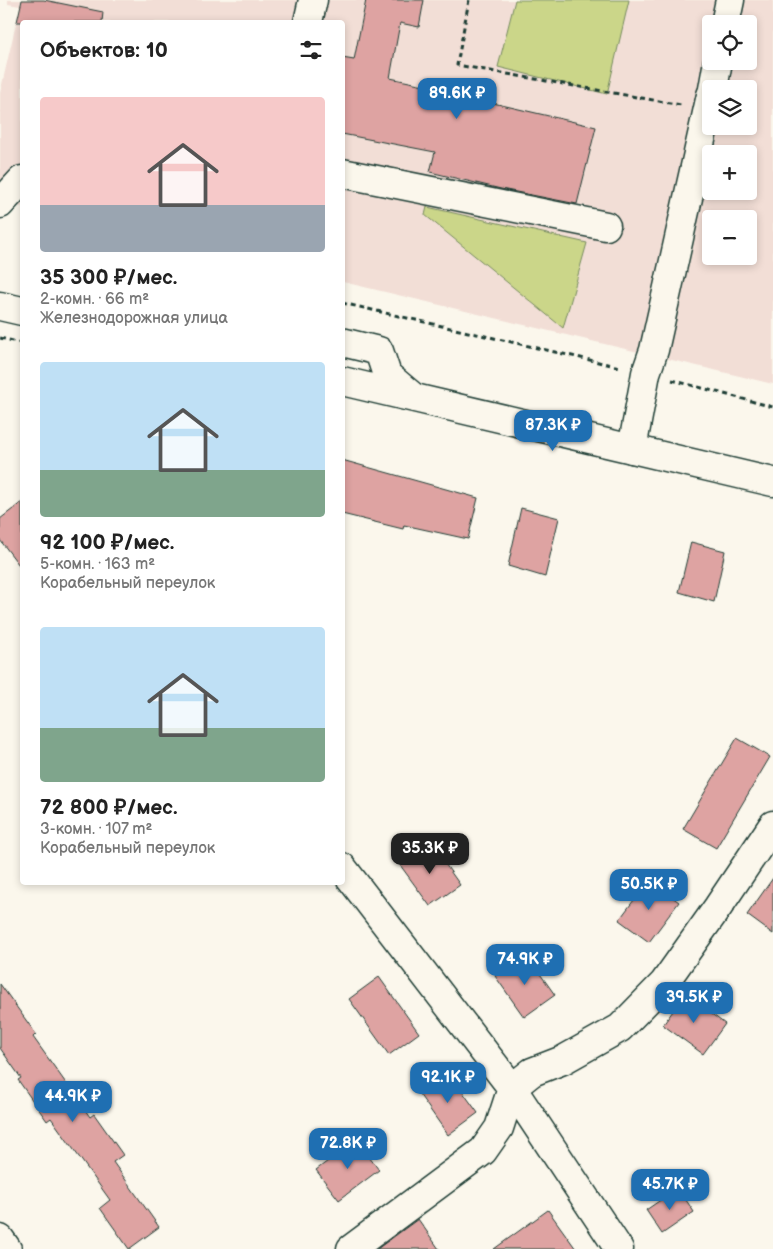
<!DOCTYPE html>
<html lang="ru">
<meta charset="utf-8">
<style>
body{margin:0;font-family:"Balsamiq Sans",sans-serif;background:#f6f6f6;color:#222;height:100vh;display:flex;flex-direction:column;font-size:19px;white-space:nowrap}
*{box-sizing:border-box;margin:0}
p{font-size:16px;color:#767676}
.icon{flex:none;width:28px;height:28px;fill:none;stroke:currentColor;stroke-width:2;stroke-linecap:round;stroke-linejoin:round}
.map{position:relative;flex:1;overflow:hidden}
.panel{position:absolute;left:20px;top:20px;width:325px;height:865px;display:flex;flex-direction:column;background:#fff;border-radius:5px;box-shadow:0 2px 8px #0003}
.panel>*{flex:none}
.fabs{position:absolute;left:702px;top:15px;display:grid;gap:10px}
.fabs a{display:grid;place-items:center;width:55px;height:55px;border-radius:5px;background:#fff;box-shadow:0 2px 8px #0003;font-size:25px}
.price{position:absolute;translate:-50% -42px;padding:0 11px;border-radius:10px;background:#1f6fb2;color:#fff;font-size:16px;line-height:32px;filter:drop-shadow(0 1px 2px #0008)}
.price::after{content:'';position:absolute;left:50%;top:30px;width:15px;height:11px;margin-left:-8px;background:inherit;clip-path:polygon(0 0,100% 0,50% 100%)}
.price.active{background:#222;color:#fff}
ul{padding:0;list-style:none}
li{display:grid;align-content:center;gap:10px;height:265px;padding:0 20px}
li span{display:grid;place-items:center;height:155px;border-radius:5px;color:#555}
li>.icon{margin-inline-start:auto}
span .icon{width:90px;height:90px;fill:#fffc;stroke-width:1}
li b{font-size:21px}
h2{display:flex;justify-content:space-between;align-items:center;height:60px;padding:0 20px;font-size:21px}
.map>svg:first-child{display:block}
.built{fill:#f2ded6;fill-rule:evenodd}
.green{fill:#cbd689;stroke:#758a5e}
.building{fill:#dea3a2;stroke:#1f3d34}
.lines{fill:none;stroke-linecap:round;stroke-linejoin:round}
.minor-casing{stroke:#1f3d34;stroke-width:31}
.major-casing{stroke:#1f3d34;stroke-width:31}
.path{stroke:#1f3d34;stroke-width:3;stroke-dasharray:5 4;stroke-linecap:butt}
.minor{stroke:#fbf7ec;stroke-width:28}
.major{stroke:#fbf7ec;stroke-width:28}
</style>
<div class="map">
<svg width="773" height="1249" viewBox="0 0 773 1249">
<rect width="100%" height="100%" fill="#fbf7ec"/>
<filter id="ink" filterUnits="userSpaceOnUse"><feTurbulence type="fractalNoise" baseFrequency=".02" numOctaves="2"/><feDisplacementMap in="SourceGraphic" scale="10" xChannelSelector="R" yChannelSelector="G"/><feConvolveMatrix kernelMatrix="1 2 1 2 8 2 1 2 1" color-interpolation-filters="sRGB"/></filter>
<g filter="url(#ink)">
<!-- built -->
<path class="built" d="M 8,0 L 773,0 L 773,384 L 343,282 L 342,22 L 22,22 L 22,207 L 0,202 L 0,93 L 20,6 L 8,4 ZM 711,24 L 749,24 L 749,61 L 711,61 ZM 711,89 L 749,89 L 749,126 L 711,126 ZM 711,154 L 749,154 L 749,191 L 711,191 ZM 711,219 L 749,219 L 749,256 L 711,256 Z"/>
<!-- green -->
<g class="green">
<path d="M 515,0 L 629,0 L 607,94 L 498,67 Z"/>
<path d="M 427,207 L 587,243 L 563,328 L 425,215 Z"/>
</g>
<!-- building -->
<g class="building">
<path d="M 22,0 L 44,0 L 103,12 L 102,22 L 17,22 Z"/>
<path d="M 366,0 L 424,0 L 419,27 L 400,23 L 390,78 L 448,90 L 450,93 L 596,127 L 577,204 L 501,189 L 430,172 L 435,152 L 342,134 L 342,58 L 354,60 Z"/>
<path d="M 342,460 L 478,498 L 468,539 L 404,525 L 403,529 L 342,514 Z"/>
<path d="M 22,502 L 22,569 L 0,540 L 0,519 Z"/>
<path d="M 521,508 L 559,518 L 545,577 L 508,566 Z"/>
<path d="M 691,542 L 725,551 L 714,602 L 679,592 Z"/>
<path d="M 737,738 L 770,757 L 716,848 L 683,829 Z"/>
<path d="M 431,844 L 460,885 L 430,906 L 400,865 Z"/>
<path d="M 773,878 L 773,934 L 747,915 Z"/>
<path d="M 649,880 L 679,902 L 649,942 L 619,920 Z"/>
<path d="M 526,954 L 555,995 L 524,1017 L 495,976 Z"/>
<path d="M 379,977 L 419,1033 L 389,1055 L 349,999 Z"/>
<path d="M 0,984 L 36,1034 L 33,1037 L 90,1117 L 94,1114 L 123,1155 L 113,1162 L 159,1227 L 129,1249 L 100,1208 L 110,1200 L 51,1118 L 47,1121 L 18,1080 L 21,1078 L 0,1048 Z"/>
<path d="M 685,994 L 725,1024 L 703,1054 L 663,1025 Z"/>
<path d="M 449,1073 L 478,1113 L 448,1135 L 419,1094 Z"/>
<path d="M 356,1140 L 379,1170 L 339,1200 L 316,1170 Z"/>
<path d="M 678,1188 L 694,1212 L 662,1234 L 646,1210 Z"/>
<path d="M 548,1210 L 576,1249 L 494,1249 Z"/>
<path d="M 418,1219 L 439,1249 L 377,1249 Z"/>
</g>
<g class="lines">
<!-- minor casing -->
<g class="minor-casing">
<g id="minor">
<path d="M 308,22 L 313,0"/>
<path d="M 725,24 L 730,0"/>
<path d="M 713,89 L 718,61"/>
<path d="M 342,173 L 606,226"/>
<path d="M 0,204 L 22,180"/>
<path d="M 342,342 L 379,351 L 387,375 L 412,396"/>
<path d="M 632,449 L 646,373 L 654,350 L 711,95"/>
<path d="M 342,867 L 512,1088 L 619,1249"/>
<path d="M 0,1239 L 7,1249"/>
<path d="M 351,1249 L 483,1151 L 499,1128 L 512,1088 L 532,1072 L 563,1060 L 620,1028 L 664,983 L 718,907 L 773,825"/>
</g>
</g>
<!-- major casing -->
<g class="major-casing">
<g id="major">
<path d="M 0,306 L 22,311"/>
<path d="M 342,381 L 773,482"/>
</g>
</g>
<!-- path -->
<g class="path">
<path d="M 469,0 L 457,65 L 681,105"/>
<path d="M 342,303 L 620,367"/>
<path d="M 0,338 L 22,343"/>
<path d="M 672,380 L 773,407"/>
</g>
<!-- minor -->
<use href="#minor" class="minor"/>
<!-- major -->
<use href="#major" class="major"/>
</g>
</g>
</svg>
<div class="fabs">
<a><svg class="icon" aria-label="locate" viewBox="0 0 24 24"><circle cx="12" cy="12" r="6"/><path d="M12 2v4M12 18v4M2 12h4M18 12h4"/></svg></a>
<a><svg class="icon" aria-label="layers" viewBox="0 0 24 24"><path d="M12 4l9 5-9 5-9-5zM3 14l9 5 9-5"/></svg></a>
<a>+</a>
<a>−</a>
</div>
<b class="price" style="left:457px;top:120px">89.6K ₽</b>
<b class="price" style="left:553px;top:452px">87.3K ₽</b>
<b class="price active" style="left:430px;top:875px">35.3K ₽</b>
<b class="price" style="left:649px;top:911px">50.5K ₽</b>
<b class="price" style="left:525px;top:986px">74.9K ₽</b>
<b class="price" style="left:694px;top:1024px">39.5K ₽</b>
<b class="price" style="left:448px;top:1104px">92.1K ₽</b>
<b class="price" style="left:73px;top:1123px">44.9K ₽</b>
<b class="price" style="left:348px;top:1170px">72.8K ₽</b>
<b class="price" style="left:670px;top:1211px">45.7K ₽</b>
<section class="panel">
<h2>Объектов: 10<svg class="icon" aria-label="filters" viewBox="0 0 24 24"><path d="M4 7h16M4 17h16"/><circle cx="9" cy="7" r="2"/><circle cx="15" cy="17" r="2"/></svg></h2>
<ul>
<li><span style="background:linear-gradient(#f6c9c9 70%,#9aa5b1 0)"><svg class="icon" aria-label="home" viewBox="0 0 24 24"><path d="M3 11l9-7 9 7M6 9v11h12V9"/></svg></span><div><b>35 300 ₽/мес.</b><p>2-комн. · 66 m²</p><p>Железнодорожная улица</p></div></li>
<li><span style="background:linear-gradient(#bfe0f5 70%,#7fa58c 0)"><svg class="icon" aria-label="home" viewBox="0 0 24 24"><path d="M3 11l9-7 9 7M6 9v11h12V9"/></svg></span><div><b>92 100 ₽/мес.</b><p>5-комн. · 163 m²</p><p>Корабельный переулок</p></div></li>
<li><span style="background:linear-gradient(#bfe0f5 65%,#7fa58c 0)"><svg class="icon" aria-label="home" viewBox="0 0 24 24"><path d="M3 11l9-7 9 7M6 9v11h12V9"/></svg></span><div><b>72 800 ₽/мес.</b><p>3-комн. · 107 m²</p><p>Корабельный переулок</p></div></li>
</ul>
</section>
</div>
